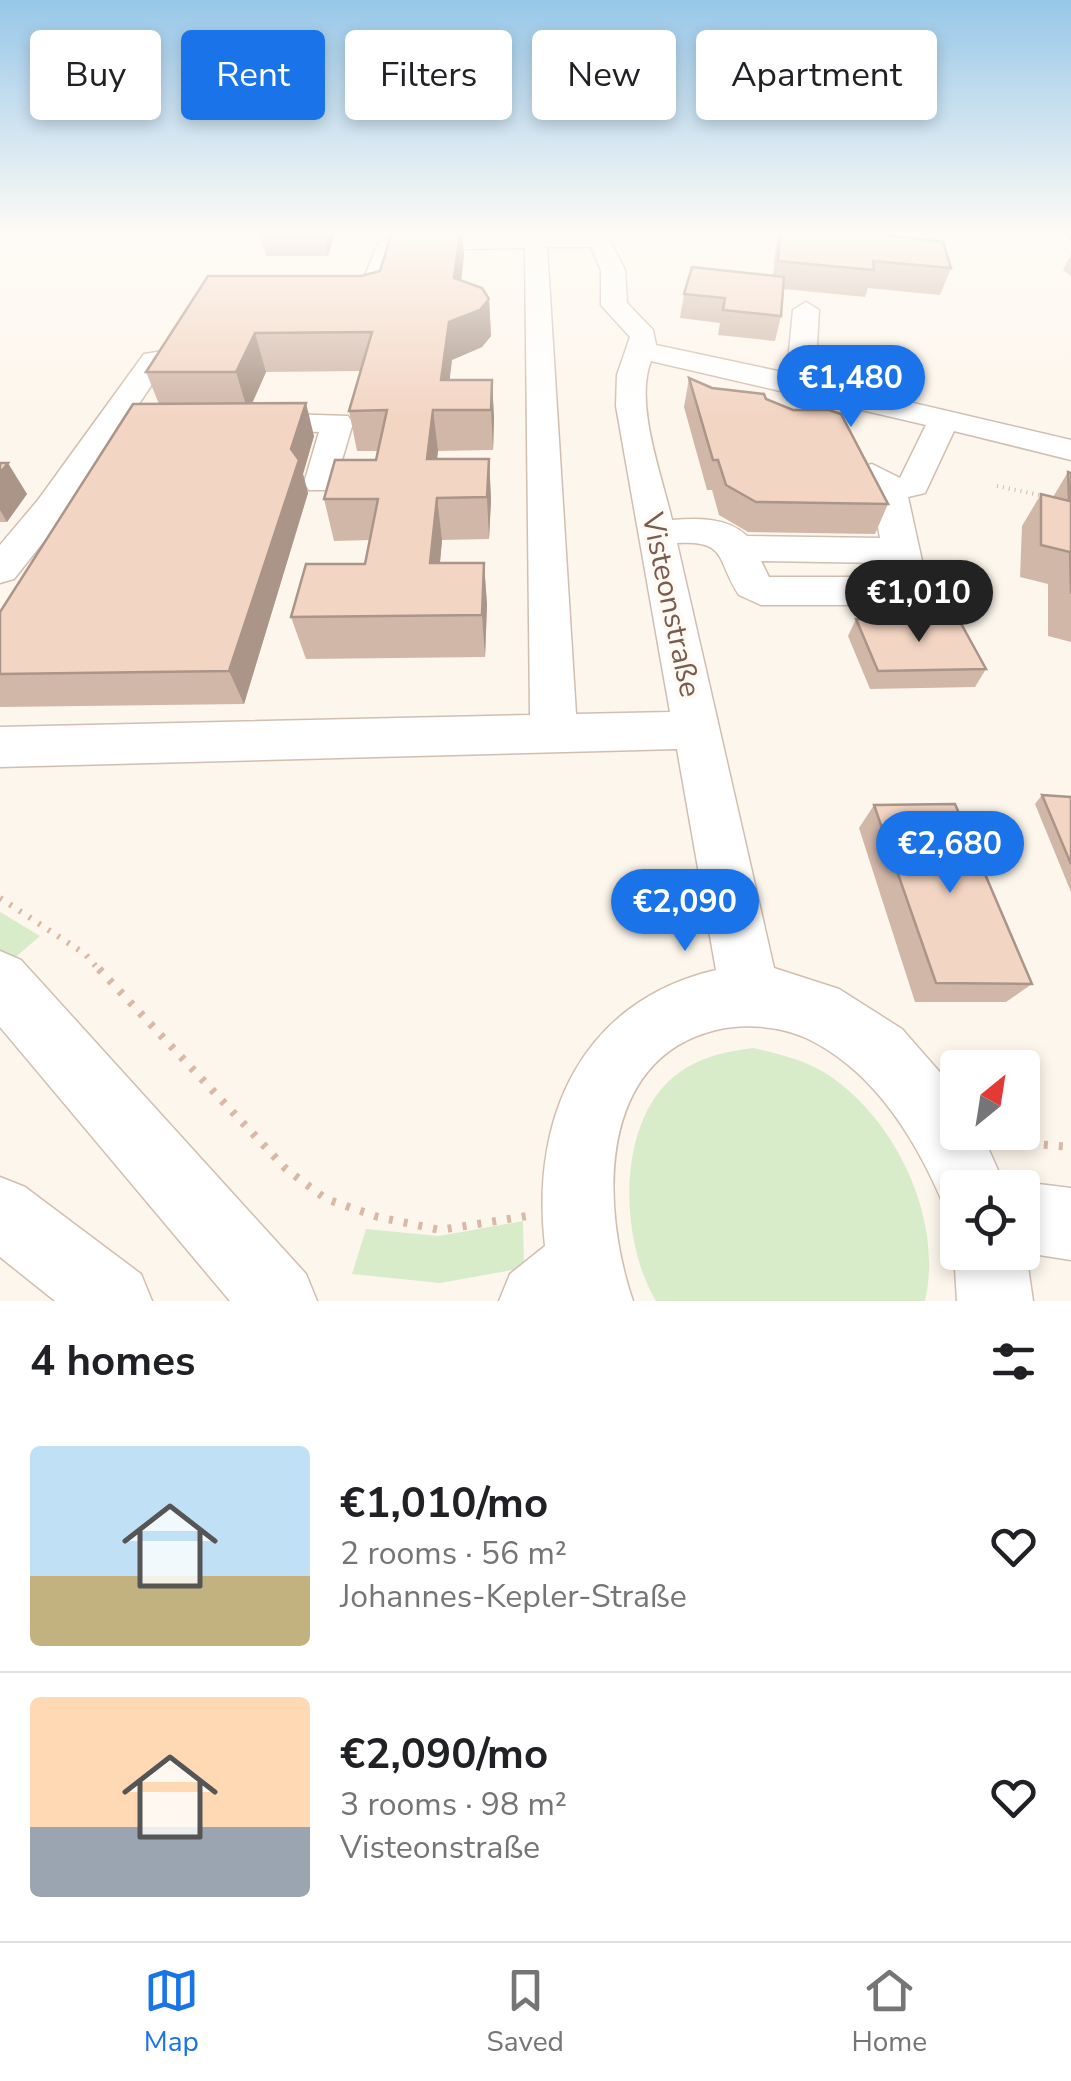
<!DOCTYPE html>
<meta charset="utf-8">
<style>
body{margin:0;font-family:"Nunito Sans",sans-serif;background:#f6f6f6;color:#202124;height:100vh;display:flex;flex-direction:column;font-size:38px;white-space:nowrap}
*{box-sizing:border-box;margin:0}
p{font-size:32px;color:#757577}
.icon{flex:none;width:55px;height:55px;fill:none;stroke:currentColor;stroke-width:2;stroke-linecap:round;stroke-linejoin:round}
.map{position:relative;height:1301px;overflow:hidden}
.sheet{display:flex;flex-direction:column;background:#fff;flex:1}
.sheet>*{flex:none}
.banner{position:absolute;left:30px;top:30px;width:1012px;height:90px;display:flex;gap:20px}
.needle{width:65px;rotate:30deg}
.tools{position:absolute;left:940px;top:1050px;display:grid;gap:20px}
.tools a{display:grid;place-items:center;width:100px;height:100px;border-radius:10px;background:#fff;box-shadow:0 5px 15px #0003;font-size:50px}
.price{position:absolute;translate:-50% -85px;padding:0 22px;border-radius:35px;background:#1a73e8;color:#fff;font-size:32px;line-height:65px;filter:drop-shadow(0 2px 5px #0008)}
.price::after{content:'';position:absolute;left:50%;top:60px;width:30px;height:22px;margin-left:-15px;background:inherit;clip-path:polygon(0 0,100% 0,50% 100%)}
.price.current{background:#222;color:#fff}
ul{padding:0;list-style:none}
li{display:flex;align-items:center;gap:30px;height:250px;padding:0 30px}
li+li{border-top:2px solid #e0e0e0}
li span{display:grid;place-items:center;flex:none;width:280px;height:200px;border-radius:10px;color:#555}
li>.icon{margin-inline-start:auto}
span .icon{width:120px;height:120px;fill:#fffc;stroke-width:1}
li b{font-size:42px}
h2{display:flex;justify-content:space-between;align-items:center;height:120px;padding:0 30px;font-size:42px}
.pill{padding:0 35px;border-radius:10px;background:#fff;box-shadow:0 5px 15px #0003;font-size:35px;line-height:90px}
.pill.current{background:#1a73e8;color:#fff}
.tabs{display:flex;justify-content:space-around;align-items:center;height:140px;border-top:2px solid #e0e0e0;background:#fff;font-size:28px;color:#757577}
.tabs a{display:grid;justify-items:center;gap:5px}
.tabs .current{color:#1a73e8}
.map>svg:first-child{display:block}
.green{fill:#d8ecc9}
.lines{fill:none;stroke-linecap:round;stroke-linejoin:round}
.minor-casing{stroke:#d1beb0;stroke-width:3}
.path-far2{stroke:#d9b8a5;stroke-width:4;stroke-dasharray:1 5;stroke-linecap:butt}
.path-far1{stroke:#d9b8a5;stroke-width:6;stroke-dasharray:2.5 9;stroke-linecap:butt}
.path{stroke:#d9b8a5;stroke-width:8;stroke-dasharray:4 11;stroke-linecap:butt}
.minor{fill:#fff;fill-rule:evenodd}
.wall{fill:#d1b7a8}
.shaded-wall{fill:#aa9588}
.building{fill:#f3d5c3;stroke:#aa9588;stroke-width:2.5}
.labels{text-anchor:middle;dominant-baseline:central;stroke-width:8;stroke-linejoin:round;paint-order:stroke}
.street-label{font-size:30px;fill:#7a5c4d;stroke:#fffaf3}
</style>
<div class="map">
<svg width="1071" height="1301" viewBox="0 0 1071 1301">
<rect width="100%" height="100%" fill="#fdf6ec"/>
<!-- green -->
<g class="green">
<path d="M 0,912 L 40,936 L 11,961 L 0,954 Z"/>
<path d="M 753,1048 C 783,1055 813,1062 838,1082 C 900,1129 943,1223 925,1301 L 656,1301 C 619,1240 615,1117 680,1072 C 703,1056 725,1052 753,1048 Z"/>
<path d="M 523,1221 L 524,1268 L 440,1283 L 352,1274 L 366,1229 L 439,1236 Z"/>
</g>
<g class="lines">
<!-- minor casing -->
<g class="minor-casing">
<g id="minor">
<path d="M 606,233 L 625,270 L 627,303 L 653,330 L 656,345 L 787,373 L 793,310 L 806,302 L 819,310 L 815,380 L 1071,440 L 1071,460 L 954,431 L 925,493 L 908,497 L 926,579 L 917,601 L 903,605 L 761,605 L 739,595 C 716,560 728,540 677,543 L 774,968 L 839,989 L 902,1029 L 958,1093 L 958,1132 L 981,1132 L 1006,1188 L 958,1188 L 958,1217 L 947,1213 C 919,1144 876,1071 806,1038 C 780,1026 744,1023 716,1030 C 596,1059 601,1208 633,1301 L 499,1301 L 510,1274 L 545,1246 C 530,1117 582,1001 716,970 L 677,749 L 0,767 L 0,727 L 530,715 L 525,248 L 398,250 L 376,306 L 341,309 L 328,301 L 332,296 L 358,293 L 378,243 L 389,236 ZM 547,247 L 591,247 L 601,270 L 601,305 L 630,337 L 617,375 L 616,406 L 670,712 L 576,714 ZM 651,361 L 926,425 L 900,478 L 872,464 L 860,467 L 855,474 L 872,493 L 880,538 L 747,536 C 727,517 698,518 672,520 C 662,475 634,404 651,361 ZM 761,561 L 885,563 L 887,577 L 769,577 Z"/>
<path d="M 188,325 L 201,333 L 182,365 L 163,368 L 64,516 L 14,579 L 0,583 L 0,545 L 38,500 L 144,354 L 163,351 L 179,327 Z"/>
<path d="M 255,413 L 348,416 L 353,423 L 333,490 L 309,490 L 304,483 L 319,432 L 244,429 L 239,422 L 244,415 Z"/>
<path d="M 0,951 L 21,960 L 306,1274 L 317,1301 L 230,1301 L 0,1027 Z"/>
<path d="M 0,1177 L 25,1187 L 141,1274 L 152,1301 L 55,1301 L 0,1257 Z"/>
<path d="M 1022,1182 L 1071,1188 L 1071,1260 L 1026,1253 L 1033,1301 L 957,1301 L 954,1252 L 958,1243 L 958,1252 L 1022,1252 L 1022,1188 L 1008,1188 Z"/>
</g>
</g>
<!-- path-far2 -->
<path class="path-far2" d="M 997,486 L 1044,496"/>
<!-- path-far1 -->
<path class="path-far1" d="M 0,898 L 85,954 L 101,972"/>
<!-- path -->
<g class="path">
<path d="M 99,969 L 286,1169 L 326,1199 L 378,1217 L 440,1230 L 527,1216"/>
<path d="M 999,1141 L 1071,1147"/>
</g>
<!-- minor -->
<use href="#minor" class="minor"/>
</g>
<!-- wall -->
<g class="wall">
<path d="M 335,233 L 328,256 L 266,256 L 261,235 Z"/>
<path d="M 392,233 L 462,233 L 464,256 L 461,281 L 489,299 L 491,336 L 482,347 L 452,360 L 449,380 L 492,380 L 494,419 L 493,450 L 438,451 L 437,459 L 489,459 L 491,500 L 489,539 L 442,540 L 440,563 L 484,563 L 487,605 L 485,657 L 306,659 L 291,617 L 365,564 L 370,540 L 334,541 L 324,499 L 376,460 L 378,451 L 357,451 L 349,411 L 361,371 L 266,372 L 252,404 L 314,436 L 303,474 L 308,493 L 244,704 L 0,707 L 0,612 L 159,404 L 146,372 L 361,276 L 380,271 Z"/>
<path d="M 777,233 L 870,233 L 951,268 L 940,295 L 868,288 L 865,297 L 784,289 L 781,316 L 775,341 L 718,335 L 720,323 L 680,318 L 684,294 L 773,276 Z"/>
<path d="M 1065,233 L 1071,233 L 1071,242 L 1064,235 Z"/>
<path d="M 1071,254 L 1071,276 L 1063,270 Z"/>
<path d="M 689,378 L 712,388 L 766,399 L 888,504 L 875,534 L 748,532 L 719,515 L 712,490 L 707,490 L 684,407 Z"/>
<path d="M 0,463 L 27,494 L 7,522 L 0,522 Z"/>
<path d="M 1068,472 L 1071,473 L 1071,642 L 1048,636 L 1048,584 L 1020,577 L 1022,526 L 1041,494 L 1053,497 Z"/>
<path d="M 856,619 L 986,669 L 975,687 L 870,689 L 848,636 Z"/>
<path d="M 1042,795 L 1071,797 L 1071,892 L 1035,804 Z"/>
<path d="M 874,805 L 1032,984 L 1006,1002 L 915,1002 L 859,828 Z"/>
</g>
<!-- shaded-wall -->
<g class="shaded-wall">
<path d="M 325,233 L 335,233 L 328,256 L 324,235 Z"/>
<path d="M 460,233 L 462,233 L 464,256 L 457,315 L 454,278 Z"/>
<path d="M 489,299 L 491,336 L 482,347 L 452,360 L 446,410 L 441,380 L 449,322 Z"/>
<path d="M 255,333 L 266,372 L 248,412 L 236,372 Z"/>
<path d="M 492,380 L 494,419 L 493,450 L 491,410 Z"/>
<path d="M 306,403 L 314,436 L 303,474 L 308,493 L 244,704 L 229,671 L 291,449 Z"/>
<path d="M 433,410 L 438,451 L 432,500 L 427,459 Z"/>
<path d="M 489,459 L 491,500 L 489,539 L 487,497 Z"/>
<path d="M 8,463 L 27,494 L 7,522 L 0,510 L 0,473 Z"/>
<path d="M 437,498 L 442,540 L 436,605 L 430,563 Z"/>
<path d="M 484,563 L 487,605 L 485,657 L 482,615 Z"/>
</g>
<!-- building -->
<g class="building">
<path d="M 262,233 L 325,233 L 324,235 L 261,235 Z"/>
<path d="M 392,233 L 460,233 L 454,278 L 482,288 L 489,299 L 480,310 L 449,322 L 441,380 L 492,380 L 491,410 L 433,410 L 427,459 L 489,459 L 487,497 L 437,498 L 430,563 L 484,563 L 482,615 L 291,617 L 306,564 L 365,564 L 378,499 L 324,499 L 335,460 L 376,460 L 387,410 L 349,411 L 372,332 L 255,333 L 236,372 L 146,372 L 208,276 L 361,276 L 380,271 Z"/>
<path d="M 780,233 L 870,233 L 943,242 L 951,268 L 873,261 L 874,270 L 778,261 Z"/>
<path d="M 692,267 L 784,277 L 781,316 L 723,310 L 725,298 L 684,294 Z"/>
<path d="M 689,378 L 712,388 L 764,394 L 766,399 L 793,410 L 829,410 L 841,414 L 888,504 L 756,502 L 726,485 L 718,460 L 713,460 Z"/>
<path d="M 306,403 L 291,449 L 299,460 L 229,671 L 0,674 L 0,612 L 133,404 Z"/>
<path d="M 0,463 L 8,463 L 0,473 Z"/>
<path d="M 1068,472 L 1071,473 L 1071,594 L 1070,552 L 1041,545 L 1041,494 L 1069,501 Z"/>
<path d="M 958,618 L 986,669 L 878,671 L 856,619 Z"/>
<path d="M 1042,795 L 1071,797 L 1071,864 Z"/>
<path d="M 955,804 L 1032,984 L 936,983 L 874,805 Z"/>
</g>
<!-- sky -->
<linearGradient id="sky" x2="0" y2="1"><stop stop-color="#97c7e8"/><stop offset="0.56" stop-color="#fefbf6"/><stop offset="1" stop-color="#fefbf6" stop-opacity="0"/></linearGradient>
<rect width="1071" height="415" fill="url(#sky)"/>
<g class="labels">
<!-- street labels -->
<g class="street-label">
<text transform="translate(671 605) rotate(78)">Visteonstraße</text>
</g>
</g>
</svg>
<div class="tools">
<a><svg class="needle" viewBox="-14 -14 28 28"><path d="M0-13l5 13h-10z" fill="#e53935"/><path d="M0 13l5-13h-10z" fill="#757577"/></svg></a>
<a><svg class="icon" aria-label="locate" viewBox="0 0 24 24"><circle cx="12" cy="12" r="6"/><path d="M12 2v4M12 18v4M2 12h4M18 12h4"/></svg></a>
</div>
<b class="price" style="left:851px;top:430px">€1,480</b>
<b class="price current" style="left:919px;top:645px">€1,010</b>
<b class="price" style="left:950px;top:896px">€2,680</b>
<b class="price" style="left:685px;top:954px">€2,090</b>
<div class="banner">
<a class="pill">Buy</a>
<a class="pill current">Rent</a>
<a class="pill">Filters</a>
<a class="pill">New</a>
<a class="pill">Apartment</a>
</div>
</div>
<section class="sheet">
<h2>4 homes<svg class="icon" aria-label="filters" viewBox="0 0 24 24"><path d="M4 7h16M4 17h16"/><circle cx="9" cy="7" r="2"/><circle cx="15" cy="17" r="2"/></svg></h2>
<ul>
<li><span style="background:linear-gradient(#bfe0f5 65%,#c2b280 0)"><svg class="icon" aria-label="home" viewBox="0 0 24 24"><path d="M3 11l9-7 9 7M6 9v11h12V9"/></svg></span><div><b>€1,010/mo</b><p>2 rooms · 56 m²</p><p>Johannes-Kepler-Straße</p></div><svg class="icon" aria-label="heart" viewBox="0 0 24 24"><path d="M12 20l-8-8c-3-5 5-10 8-4 3-6 11-1 8 4z"/></svg></li>
<li><span style="background:linear-gradient(#ffd9b3 65%,#9aa5b1 0)"><svg class="icon" aria-label="home" viewBox="0 0 24 24"><path d="M3 11l9-7 9 7M6 9v11h12V9"/></svg></span><div><b>€2,090/mo</b><p>3 rooms · 98 m²</p><p>Visteonstraße</p></div><svg class="icon" aria-label="heart" viewBox="0 0 24 24"><path d="M12 20l-8-8c-3-5 5-10 8-4 3-6 11-1 8 4z"/></svg></li>
</ul>
</section>
<nav class="tabs">
<a class="current"><svg class="icon" aria-label="map" viewBox="0 0 24 24"><path d="M3 6l6-2 6 2 6-2v14l-6 2-6-2-6 2zM9 4v14M15 6v14"/></svg>Map</a>
<a><svg class="icon" aria-label="saved" viewBox="0 0 24 24"><path d="M7 4h10v16l-5-4-5 4z"/></svg>Saved</a>
<a><svg class="icon" aria-label="home" viewBox="0 0 24 24"><path d="M3 11l9-7 9 7M6 9v11h12V9"/></svg>Home</a>
</nav>
